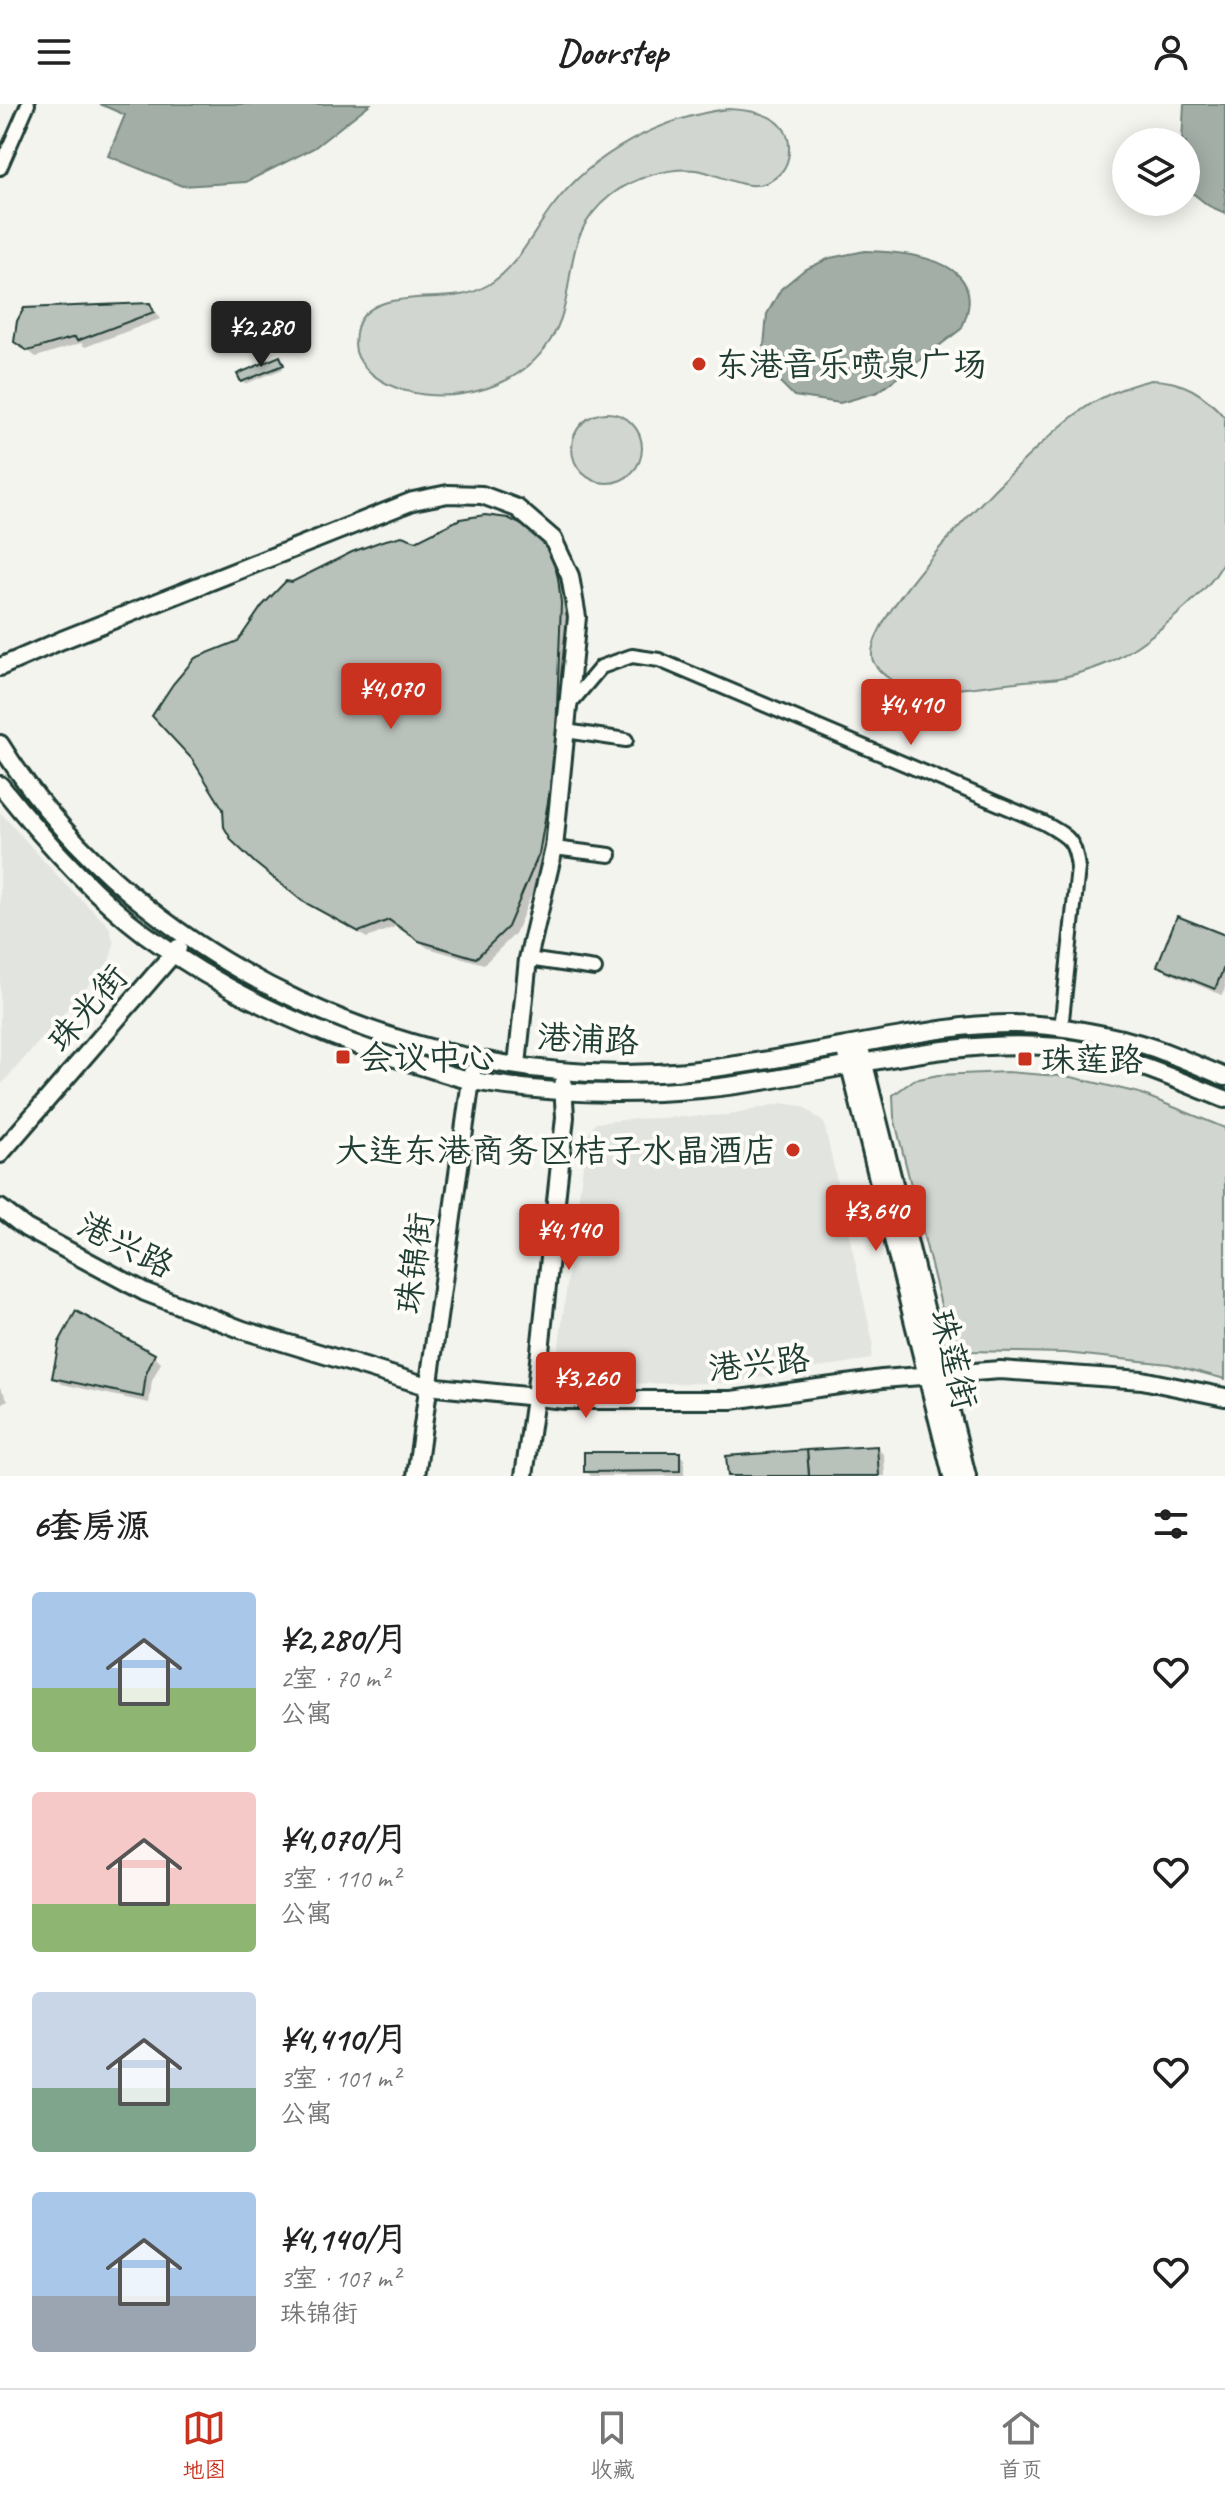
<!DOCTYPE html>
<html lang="zh">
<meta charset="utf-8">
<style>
body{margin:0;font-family:Caveat,"LXGW WenKai TC",sans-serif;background:#f6f6f6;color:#222;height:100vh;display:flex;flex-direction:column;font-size:30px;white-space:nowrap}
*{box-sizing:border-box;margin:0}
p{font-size:26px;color:#767676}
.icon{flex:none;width:44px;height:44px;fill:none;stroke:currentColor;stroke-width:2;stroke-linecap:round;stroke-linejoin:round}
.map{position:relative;height:1372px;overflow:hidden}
.side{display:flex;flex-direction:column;background:#fff;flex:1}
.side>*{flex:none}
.buttons{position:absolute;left:1112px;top:24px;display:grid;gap:16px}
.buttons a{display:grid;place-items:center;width:88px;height:88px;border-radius:50%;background:#fff;box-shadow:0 4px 20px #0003;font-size:40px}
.price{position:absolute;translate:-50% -68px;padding:0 18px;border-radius:8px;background:#c8321e;color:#fff;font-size:26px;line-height:52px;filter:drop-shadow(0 2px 4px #0008)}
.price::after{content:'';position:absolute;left:50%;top:48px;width:24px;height:18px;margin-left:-12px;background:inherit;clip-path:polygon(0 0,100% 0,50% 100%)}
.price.active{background:#222;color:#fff}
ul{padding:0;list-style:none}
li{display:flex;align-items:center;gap:24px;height:200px;padding:0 32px}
li span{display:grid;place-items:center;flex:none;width:224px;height:160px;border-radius:8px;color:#555}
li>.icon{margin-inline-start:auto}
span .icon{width:96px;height:96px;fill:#fffc;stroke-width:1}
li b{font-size:34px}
h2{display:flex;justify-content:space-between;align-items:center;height:96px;padding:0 32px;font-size:34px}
header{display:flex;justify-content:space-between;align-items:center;height:104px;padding:0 32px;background:#fff;font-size:36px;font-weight:600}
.menu{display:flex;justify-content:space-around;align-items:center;height:112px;border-top:2px solid #e0e0e0;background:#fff;font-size:22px;color:#767676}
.menu a{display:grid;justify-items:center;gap:4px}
.menu .active{color:#c8321e}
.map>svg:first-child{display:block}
.built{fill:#e2e5df}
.green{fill:#d1d6d1;stroke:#788a82;stroke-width:2}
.water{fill:#a3aea7;stroke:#6e8179;stroke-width:2}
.shadow{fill:#0003}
.building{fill:#b9c1bb;stroke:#1f3d34;stroke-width:2}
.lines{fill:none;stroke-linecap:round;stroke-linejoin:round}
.minor-casing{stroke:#1f3d34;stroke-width:18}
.major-casing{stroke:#1f3d34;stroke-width:22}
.minor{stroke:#fdfcf7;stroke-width:12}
.major{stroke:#fdfcf7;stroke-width:16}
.poi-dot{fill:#c8321e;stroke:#fdfcf7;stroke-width:3}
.labels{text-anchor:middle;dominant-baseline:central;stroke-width:8;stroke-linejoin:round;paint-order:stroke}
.poi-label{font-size:34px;fill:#1f3d34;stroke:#fdfcf7;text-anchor:start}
.street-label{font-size:34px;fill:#1f3d34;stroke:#fdfcf7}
</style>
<header><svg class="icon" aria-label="menu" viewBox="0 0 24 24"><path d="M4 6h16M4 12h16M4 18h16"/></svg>Doorstep<svg class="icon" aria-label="person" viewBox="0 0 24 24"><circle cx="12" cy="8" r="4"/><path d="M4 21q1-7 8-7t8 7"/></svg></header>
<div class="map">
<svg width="1225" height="1372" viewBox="0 0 1225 1372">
<rect width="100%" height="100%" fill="#f4f4ef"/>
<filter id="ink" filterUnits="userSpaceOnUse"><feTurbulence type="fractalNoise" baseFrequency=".0125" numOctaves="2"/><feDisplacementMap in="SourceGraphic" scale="16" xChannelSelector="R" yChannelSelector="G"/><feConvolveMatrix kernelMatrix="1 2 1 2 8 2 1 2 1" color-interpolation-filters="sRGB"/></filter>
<g filter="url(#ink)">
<!-- built -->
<g class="built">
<path d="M 0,708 L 65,780 L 109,822 L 114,840 L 109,858 L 0,982 Z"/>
<path d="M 782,999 L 803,1002 L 824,1019 L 873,1238 L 871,1255 L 728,1279 L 579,1280 L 555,1270 L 587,1032 L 595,1019 L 631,1015 L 726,1011 Z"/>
</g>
<!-- green -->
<g class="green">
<path d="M 728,5 C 755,6 791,12 789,46 C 789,59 783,69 772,76 C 748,91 720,69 696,66 C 668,63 633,74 611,91 C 555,135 582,187 550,237 C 520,284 457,300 406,287 C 388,282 367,271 358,253 C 354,245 355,237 356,229 C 362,185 429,197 460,191 C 470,190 479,186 488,181 C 518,163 532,129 553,102 C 593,49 662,13 728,5 Z"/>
<path d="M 1151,276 C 1183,276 1205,290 1225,314 C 1225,348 1225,382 1225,417 C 1225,428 1225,443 1225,453 C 1216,485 1145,539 1116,555 C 1099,564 1077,570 1059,574 C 1045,576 1030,576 1016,578 C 981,581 937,592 902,581 C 892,578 879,568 874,559 C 850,520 1040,336 1075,311 C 1098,293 1122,283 1151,276 Z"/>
<circle cx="607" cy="344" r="35"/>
<path d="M 1007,968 L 1071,973 L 1139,989 L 1225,1024 L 1225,1275 L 1169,1260 L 1065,1249 L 970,1247 L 950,1237 L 894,1013 L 893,991 L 914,976 L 938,971 Z"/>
</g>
<!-- water -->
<g class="water">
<path d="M 100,0 L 370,0 L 314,44 L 246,78 L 182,82 L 108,52 L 125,11 Z"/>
<path d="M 1184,0 L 1225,0 L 1225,109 L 1209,102 L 1186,84 L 1186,38 L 1182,38 Z"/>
<path d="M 865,147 C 913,148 994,157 961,225 L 878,288 L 840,299 L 794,292 L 771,269 L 764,242 L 767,210 L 781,185 L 804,166 L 830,154 Z"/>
</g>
<!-- shadow -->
<g class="shadow">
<path d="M 150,201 L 160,215 L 85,243 L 81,239 L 36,253 L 16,237 Z"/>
<path d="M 279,255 L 283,265 L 245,280 L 242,277 Z"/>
<path d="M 541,438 L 559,463 L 565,482 L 567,507 L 561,665 L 545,758 L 515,830 L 484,860 L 428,844 L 397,822 L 367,834 L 311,803 L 264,765 L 239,539 L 293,480 L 416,439 Z"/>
<path d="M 1225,834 L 1225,884 L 1222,891 L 1167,868 L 1160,861 Z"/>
<path d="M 154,1252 L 161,1259 L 152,1277 L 149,1299 L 62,1280 L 55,1273 Z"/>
<path d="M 0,1283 L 8,1296 L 0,1301 Z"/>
<path d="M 877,1344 L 884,1351 L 885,1372 L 730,1372 Z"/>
<path d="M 679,1350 L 684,1355 L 684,1372 L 591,1372 L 586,1367 Z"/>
</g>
<!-- building -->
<g class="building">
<path d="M 150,199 L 154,208 L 77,237 L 75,233 L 28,247 L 14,238 L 17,217 L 24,204 Z"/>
<path d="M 280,252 L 284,261 L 241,278 L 237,270 Z"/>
<path d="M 485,411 L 508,414 L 526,423 L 542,437 L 553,454 L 558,474 L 561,499 L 555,657 L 539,750 L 508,823 L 476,854 L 419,837 L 389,816 L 359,828 L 302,797 L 255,759 L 232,737 L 224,723 L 223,705 L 192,655 L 152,612 L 173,580 L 195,554 L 238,537 L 262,502 L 286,477 L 292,478 L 352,448 L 382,437 L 402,432 L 416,437 L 460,415 Z"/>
<path d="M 1177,812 L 1225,831 L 1225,861 L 1215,885 L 1157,862 Z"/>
<path d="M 76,1207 L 155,1250 L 146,1270 L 143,1293 L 52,1274 L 59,1238 Z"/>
<path d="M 877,1342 L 879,1372 L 809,1372 L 807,1346 Z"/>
<path d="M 807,1346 L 809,1372 L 728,1372 L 726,1352 Z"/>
<path d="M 584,1348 L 680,1348 L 680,1367 L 584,1368 Z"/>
</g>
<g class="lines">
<!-- minor casing -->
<g class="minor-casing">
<g id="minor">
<path d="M 0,64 L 28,0"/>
<path d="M 569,601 L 601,563 L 632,552 L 659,556 L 1044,719 C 1068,733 1075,735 1078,764 L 1061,925"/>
<path d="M 566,627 L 626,636"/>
<path d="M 554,744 L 610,751"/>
<path d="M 528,855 L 595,865"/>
</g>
</g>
<!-- major casing -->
<g class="major-casing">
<g id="major">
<path d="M 0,563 L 62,536 L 413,397 L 448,390 L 482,391 L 517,404 L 553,435 L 570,472 L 577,513 L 554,744 L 528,855 L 517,961"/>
<path d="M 0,640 C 139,864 428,991 688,967 C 760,960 831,944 902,932 C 940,926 978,919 1016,920 C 1056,920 1125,933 1162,947 C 1183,955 1204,964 1225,973"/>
<path d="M 0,681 C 40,731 94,792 145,830 C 225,889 320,932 415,960 C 434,966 454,973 473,977 C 549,990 625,992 701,985 C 821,974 938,932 1059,943 C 1116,948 1172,974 1225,995"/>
<path d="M 861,948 L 967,1372"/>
<path d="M 847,950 L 952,1372"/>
<path d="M 0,1050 L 178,844"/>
<path d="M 0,1104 L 26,1124 L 145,1188 L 243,1226 L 427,1282 L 565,1296 L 732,1296 L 882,1275 L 1000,1266 L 1142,1276 L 1225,1293"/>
<path d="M 416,1372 L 472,969"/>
<path d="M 524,1372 L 535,1294 L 565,1013 L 563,980"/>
</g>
</g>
<!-- minor -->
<use href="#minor" class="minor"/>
<!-- major -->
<use href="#major" class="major"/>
</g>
</g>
<!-- markers -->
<g class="poi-dot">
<circle cx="699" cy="260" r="8"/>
<rect x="335" y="945" width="16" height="16" rx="4"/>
<rect x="1017" y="947" width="16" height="16" rx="4"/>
<circle cx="793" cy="1046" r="8"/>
</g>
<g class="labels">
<!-- poi labels -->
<g class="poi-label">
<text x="715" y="260">东港音乐喷泉广场</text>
<text x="359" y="953">会议中心</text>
<text x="1041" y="955">珠莲路</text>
<text x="777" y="1046" text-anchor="end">大连东港商务区桔子水晶酒店</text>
</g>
<!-- street labels -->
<g class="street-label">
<text transform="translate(87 904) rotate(-49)">珠光街</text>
<text transform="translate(588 935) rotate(3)">港浦路</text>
<text transform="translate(126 1141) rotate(27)">港兴路</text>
<text transform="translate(414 1159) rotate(-82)">珠锦街</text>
<text transform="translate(954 1255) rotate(76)">珠莲街</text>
<text transform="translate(759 1259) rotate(-6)">港兴路</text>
</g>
</g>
</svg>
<div class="buttons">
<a><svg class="icon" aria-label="layers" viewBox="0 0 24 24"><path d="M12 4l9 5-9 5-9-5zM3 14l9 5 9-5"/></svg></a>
</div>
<b class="price active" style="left:261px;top:265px">¥2,280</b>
<b class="price" style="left:391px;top:627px">¥4,070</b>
<b class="price" style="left:911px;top:643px">¥4,410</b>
<b class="price" style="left:876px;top:1149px">¥3,640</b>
<b class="price" style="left:569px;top:1168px">¥4,140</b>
<b class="price" style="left:586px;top:1316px">¥3,260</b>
</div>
<section class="side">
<h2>6套房源<svg class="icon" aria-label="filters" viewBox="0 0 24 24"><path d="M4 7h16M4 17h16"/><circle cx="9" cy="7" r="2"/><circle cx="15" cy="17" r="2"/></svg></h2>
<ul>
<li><span style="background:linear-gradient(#a9c7e8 60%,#8fb573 0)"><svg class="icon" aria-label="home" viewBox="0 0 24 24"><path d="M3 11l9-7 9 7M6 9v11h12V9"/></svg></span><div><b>¥2,280/月</b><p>2室 · 70 m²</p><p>公寓</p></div><svg class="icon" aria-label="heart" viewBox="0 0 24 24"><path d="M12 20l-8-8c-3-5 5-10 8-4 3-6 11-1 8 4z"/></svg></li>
<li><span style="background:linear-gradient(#f6c9c9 70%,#8fb573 0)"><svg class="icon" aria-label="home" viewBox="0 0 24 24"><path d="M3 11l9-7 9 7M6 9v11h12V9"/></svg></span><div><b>¥4,070/月</b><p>3室 · 110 m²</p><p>公寓</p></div><svg class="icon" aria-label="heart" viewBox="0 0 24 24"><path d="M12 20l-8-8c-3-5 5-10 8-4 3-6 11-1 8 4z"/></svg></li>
<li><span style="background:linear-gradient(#c9d6e8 60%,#7fa58c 0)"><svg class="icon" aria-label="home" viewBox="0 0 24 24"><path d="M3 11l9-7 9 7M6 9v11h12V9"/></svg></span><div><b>¥4,410/月</b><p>3室 · 101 m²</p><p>公寓</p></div><svg class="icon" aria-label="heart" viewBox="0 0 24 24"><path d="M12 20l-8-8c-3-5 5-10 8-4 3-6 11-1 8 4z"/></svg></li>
<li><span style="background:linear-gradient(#a9c7e8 65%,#9aa5b1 0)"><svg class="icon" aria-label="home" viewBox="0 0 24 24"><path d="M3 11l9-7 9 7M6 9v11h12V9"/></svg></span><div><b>¥4,140/月</b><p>3室 · 107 m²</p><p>珠锦街</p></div><svg class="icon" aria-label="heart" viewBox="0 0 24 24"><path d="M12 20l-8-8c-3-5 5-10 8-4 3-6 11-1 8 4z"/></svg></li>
</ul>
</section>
<nav class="menu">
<a class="active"><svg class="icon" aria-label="map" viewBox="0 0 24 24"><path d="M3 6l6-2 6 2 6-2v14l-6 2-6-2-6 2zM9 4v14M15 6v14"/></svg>地图</a>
<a><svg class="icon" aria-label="saved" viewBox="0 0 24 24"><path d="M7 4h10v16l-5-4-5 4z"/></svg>收藏</a>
<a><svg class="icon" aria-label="home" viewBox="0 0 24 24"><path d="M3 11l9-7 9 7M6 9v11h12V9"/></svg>首页</a>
</nav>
